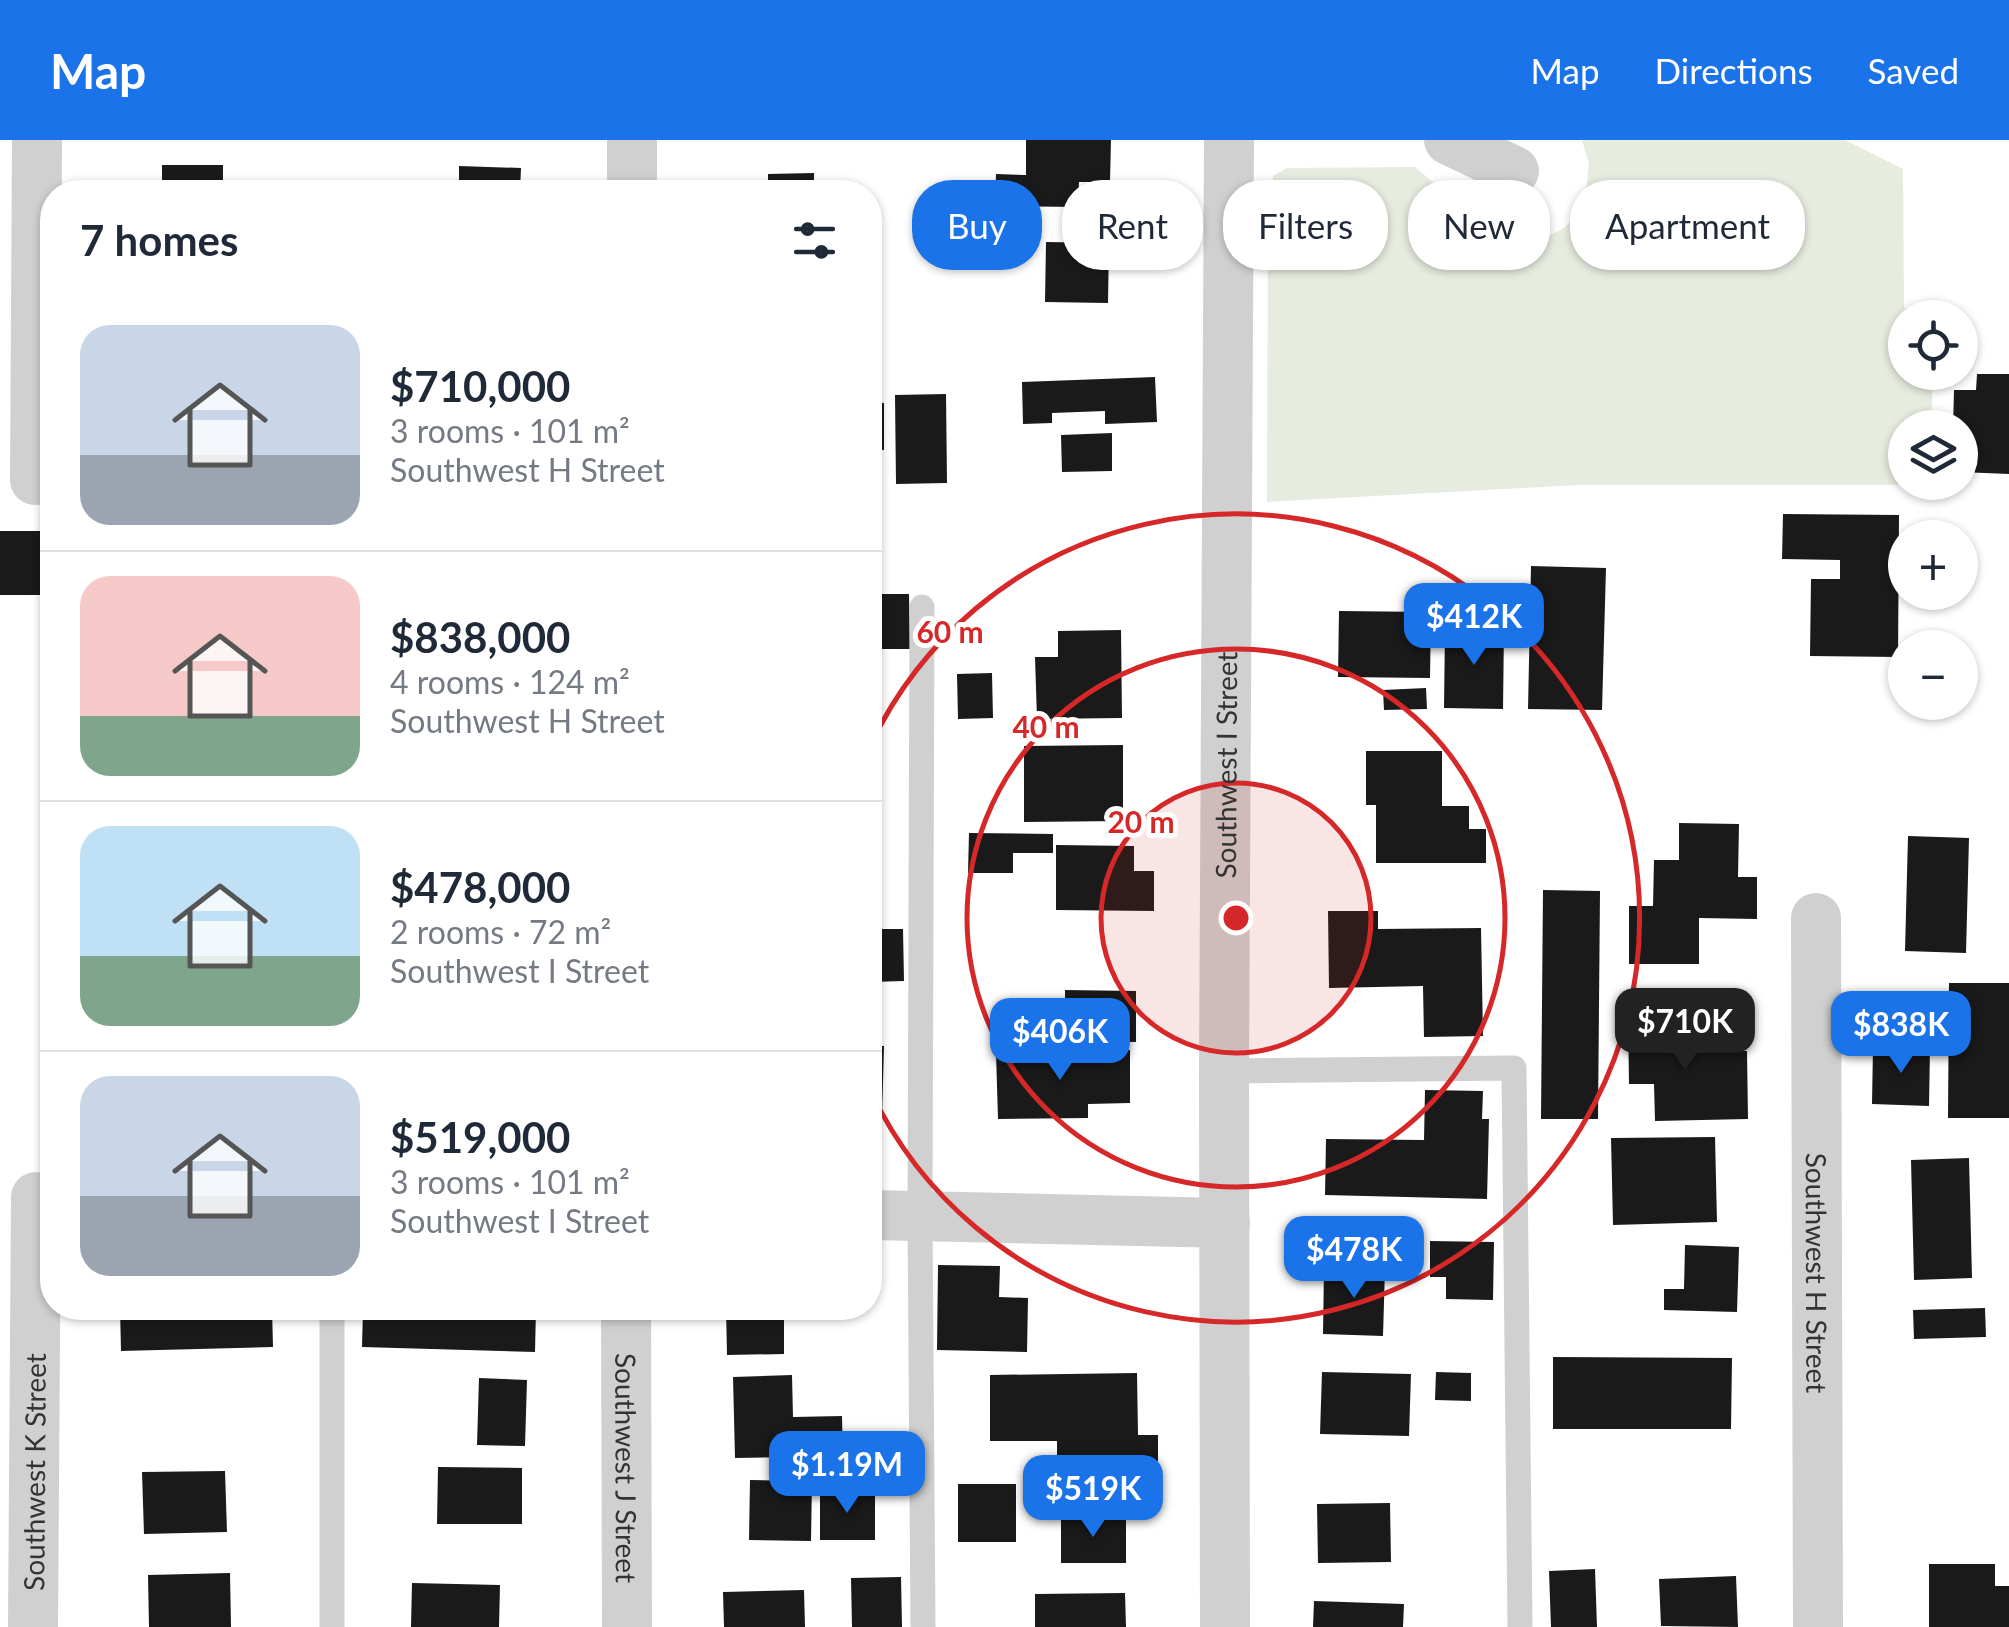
<!DOCTYPE html>
<meta charset="utf-8">
<style>
body{margin:0;font-family:Lato,sans-serif;background:#f2f2f3;color:#1f2937;height:100vh;display:flex;flex-direction:column;font-size:38px;white-space:nowrap}
*{box-sizing:border-box;margin:0}
p{font-size:32px;color:#747a83}
.icon{flex:none;width:55px;height:55px;fill:none;stroke:currentColor;stroke-width:2;stroke-linecap:round;stroke-linejoin:round}
.map{position:relative;flex:1;overflow:hidden}
.panel{position:absolute;left:40px;top:40px;width:842px;height:1140px;display:flex;flex-direction:column;background:#fff;border-radius:40px;box-shadow:0 2px 8px #0004}
.panel>*{flex:none}
.guide{position:absolute;left:912px;top:40px;width:945px;height:90px;display:flex;gap:20px}
.fabs{position:absolute;left:1888px;top:160px;display:grid;gap:20px}
.fabs a{display:grid;place-items:center;width:90px;height:90px;border-radius:50%;background:#fff;box-shadow:0 2px 8px #0004;font-size:50px}
.price{position:absolute;translate:-50% -85px;padding:0 22px;border-radius:20px;background:#1a73e8;color:#fff;font-size:32px;line-height:65px;filter:drop-shadow(0 2px 5px #0008)}
.price::after{content:'';position:absolute;left:50%;top:60px;width:30px;height:22px;margin-left:-15px;background:inherit;clip-path:polygon(0 0,100% 0,50% 100%)}
.price.on{background:#222;color:#fff}
ul{padding:0;list-style:none}
li{display:flex;align-items:center;gap:30px;height:250px;padding:0 40px}
li+li{border-top:2px solid #e0e1e3}
li span{display:grid;place-items:center;flex:none;width:280px;height:200px;border-radius:30px;color:#555}
li>.icon{margin-inline-start:auto}
span .icon{width:120px;height:120px;fill:#fffc;stroke-width:1}
li b{font-size:42px}
h2{display:flex;justify-content:space-between;align-items:center;height:120px;padding:0 40px;font-size:42px}
.tag{padding:0 35px;border-radius:40px;background:#fff;box-shadow:0 2px 8px #0004;font-size:35px;line-height:90px}
.tag.on{background:#1a73e8;color:#fff}
header{display:flex;align-items:center;gap:60px;box-sizing:border-box;height:140px;padding:0 50px;background:#1a73e8;color:#fff}
header strong{font-size:48px}
nav{display:flex;gap:55px;margin-inline-start:auto;font-size:35px}
.map>svg:first-child{display:block}
.grass{fill:#e6ecdf}
.building{fill:#1a1a1a}
.lines{fill:none;stroke-linecap:round;stroke-linejoin:round}
.lane{stroke:#d0d0d0;stroke-width:25}
.street{stroke:#d0d0d0;stroke-width:50}
.ring{fill:none;stroke:#d62828;stroke-width:5}
.labels{text-anchor:middle;dominant-baseline:central;stroke-width:10;stroke-linejoin:round;paint-order:stroke}
.street-label{font-size:28px;fill:#333;stroke:#fff}
.centre{fill:#d62828;stroke:#fff;stroke-width:5}
.ring-label{font-size:30px;text-anchor:middle;font-weight:bold;fill:#d62828;stroke:#fff;stroke-width:10;stroke-linejoin:round;paint-order:stroke}
</style>
<header>
<strong>Map</strong>
<nav><a>Map</a><a>Directions</a><a>Saved</a></nav>
</header>
<div class="map">
<svg width="2009" height="1487" viewBox="0 0 2009 1487">
<rect width="100%" height="100%" fill="#fff"/>
<!-- grass -->
<path class="grass" d="M 1582,0 L 1845,0 L 1903,29 L 1904,168 L 1934,171 L 1934,177 L 1905,178 L 1905,232 L 1933,233 L 1931,287 L 1905,288 L 1905,342 L 1929,343 L 1929,345 L 1578,345 L 1267,362 L 1268,67 L 1273,36 L 1287,28 L 1415,27 L 1435,44 L 1457,93 C 1492,103 1527,110 1560,90 C 1569,85 1577,75 1584,68 L 1589,24 Z"/>
<!-- building -->
<g class="building">
<path d="M 1026,0 L 1111,0 L 1110,42 L 1079,42 L 1078,67 L 995,66 L 996,34 L 1026,35 Z"/>
<rect x="162" y="25" width="61" height="27"/>
<path d="M 459,26 L 521,28 L 520,52 L 459,52 Z"/>
<path d="M 814,33 L 814,52 L 768,52 L 768,34 Z"/>
<path d="M 1046,102 L 1109,103 L 1108,163 L 1045,162 Z"/>
<path d="M 1977,234 L 2009,234 L 2009,334 L 1960,332 L 1960,288 L 1953,288 L 1954,250 L 1976,250 Z"/>
<path d="M 1155,237 L 1157,282 L 1105,284 L 1105,271 L 1052,273 L 1052,283 L 1023,284 L 1022,242 Z"/>
<path d="M 946,254 L 947,343 L 896,344 L 895,255 Z"/>
<path d="M 870,263 L 884,263 L 884,310 L 870,309 Z"/>
<path d="M 1112,293 L 1112,331 L 1062,332 L 1061,295 Z"/>
<path d="M 1783,374 L 1899,375 L 1898,517 L 1810,516 L 1811,439 L 1840,439 L 1840,420 L 1782,419 Z"/>
<rect x="0" y="391" width="52" height="64"/>
<path d="M 1531,426 L 1606,428 L 1602,570 L 1528,569 Z"/>
<path d="M 870,454 L 909,454 L 910,509 L 870,509 Z"/>
<path d="M 1339,471 L 1431,472 L 1430,538 L 1338,537 Z"/>
<path d="M 1445,488 L 1504,488 L 1503,569 L 1444,568 Z"/>
<path d="M 1121,490 L 1122,578 L 1037,579 L 1035,517 L 1058,517 L 1058,491 Z"/>
<path d="M 992,533 L 993,578 L 958,579 L 957,534 Z"/>
<path d="M 1426,548 L 1427,569 L 1384,570 L 1383,550 Z"/>
<path d="M 1123,605 L 1123,681 L 1024,682 L 1024,606 Z"/>
<path d="M 1366,611 L 1442,611 L 1442,666 L 1469,666 L 1469,689 L 1486,689 L 1486,723 L 1376,723 L 1376,665 L 1366,665 Z"/>
<path d="M 1679,683 L 1739,684 L 1738,737 L 1757,737 L 1757,779 L 1699,778 L 1699,824 L 1629,824 L 1629,766 L 1653,766 L 1654,720 L 1679,720 Z"/>
<path d="M 969,693 L 1053,694 L 1053,713 L 1013,713 L 1013,733 L 968,733 Z"/>
<path d="M 1908,696 L 1969,698 L 1966,813 L 1905,811 Z"/>
<path d="M 1056,705 L 1134,706 L 1134,731 L 1154,731 L 1154,771 L 1056,770 Z"/>
<path d="M 1543,750 L 1600,751 L 1598,979 L 1541,979 Z"/>
<path d="M 1328,771 L 1378,771 L 1378,789 L 1481,788 L 1483,896 L 1424,897 L 1423,846 L 1329,848 Z"/>
<path d="M 870,789 L 903,789 L 904,841 L 870,842 Z"/>
<path d="M 1949,843 L 2009,843 L 2009,978 L 1948,978 Z"/>
<path d="M 1065,850 L 1136,851 L 1136,902 L 1065,901 Z"/>
<path d="M 1628,871 L 1675,871 L 1676,912 L 1747,911 L 1748,979 L 1655,981 L 1654,944 L 1629,944 Z"/>
<path d="M 870,906 L 884,906 L 881,1013 L 870,1013 Z"/>
<path d="M 1873,907 L 1930,907 L 1929,966 L 1872,964 Z"/>
<path d="M 1130,910 L 1130,963 L 1088,964 L 1088,978 L 998,979 L 996,913 Z"/>
<path d="M 1425,950 L 1483,951 L 1482,979 L 1489,979 L 1487,1059 L 1325,1055 L 1326,999 L 1424,1000 Z"/>
<path d="M 1715,997 L 1717,1082 L 1613,1085 L 1611,998 Z"/>
<path d="M 1969,1018 L 1972,1138 L 1914,1140 L 1911,1020 Z"/>
<path d="M 1430,1101 L 1494,1102 L 1493,1160 L 1446,1159 L 1446,1137 L 1430,1137 Z"/>
<path d="M 1685,1105 L 1739,1107 L 1737,1172 L 1664,1170 L 1664,1149 L 1684,1149 Z"/>
<path d="M 938,1125 L 1000,1126 L 999,1157 L 1028,1158 L 1027,1212 L 937,1210 Z"/>
<path d="M 1324,1127 L 1385,1128 L 1383,1196 L 1323,1194 Z"/>
<path d="M 120,1168 L 272,1168 L 273,1207 L 121,1211 Z"/>
<path d="M 363,1168 L 536,1168 L 535,1212 L 362,1207 Z"/>
<path d="M 726,1168 L 784,1168 L 784,1214 L 727,1215 Z"/>
<path d="M 1985,1168 L 1986,1197 L 1914,1199 L 1913,1170 Z"/>
<path d="M 1553,1217 L 1732,1218 L 1731,1289 L 1553,1289 Z"/>
<path d="M 1322,1232 L 1411,1234 L 1409,1296 L 1320,1294 Z"/>
<path d="M 1436,1232 L 1471,1233 L 1471,1261 L 1435,1260 Z"/>
<path d="M 1137,1233 L 1138,1295 L 1158,1295 L 1158,1321 L 1057,1323 L 1057,1301 L 990,1301 L 990,1235 Z"/>
<path d="M 792,1235 L 793,1277 L 842,1276 L 843,1316 L 735,1318 L 733,1237 Z"/>
<path d="M 479,1238 L 527,1240 L 525,1306 L 477,1305 Z"/>
<path d="M 438,1327 L 522,1328 L 522,1384 L 437,1384 Z"/>
<path d="M 225,1331 L 227,1392 L 144,1394 L 142,1332 Z"/>
<path d="M 750,1340 L 812,1341 L 811,1401 L 749,1400 Z"/>
<rect x="958" y="1344" width="58" height="58"/>
<path d="M 820,1352 L 875,1353 L 875,1400 L 820,1400 Z"/>
<path d="M 1390,1363 L 1391,1422 L 1318,1423 L 1317,1364 Z"/>
<rect x="1061" y="1378" width="65" height="45"/>
<path d="M 1929,1424 L 1995,1424 L 1995,1446 L 2009,1446 L 2009,1487 L 1929,1487 Z"/>
<path d="M 1595,1429 L 1597,1487 L 1551,1487 L 1549,1431 Z"/>
<path d="M 230,1433 L 231,1487 L 149,1487 L 148,1435 Z"/>
<path d="M 1736,1436 L 1738,1487 L 1661,1486 L 1659,1439 Z"/>
<path d="M 901,1437 L 902,1487 L 852,1487 L 851,1438 Z"/>
<path d="M 412,1443 L 500,1445 L 499,1487 L 411,1487 Z"/>
<path d="M 804,1450 L 805,1487 L 724,1487 L 723,1452 Z"/>
<path d="M 1125,1453 L 1126,1487 L 1035,1487 L 1035,1454 Z"/>
<path d="M 1314,1461 L 1404,1464 L 1403,1487 L 1313,1487 Z"/>
</g>
<g class="lines">
<!-- lane -->
<g class="lane">
<path d="M 922,467 L 920,1077 L 923,1487"/>
<path d="M 1224,931 L 1514,928 L 1520,1487"/>
<path d="M 332,1168 L 332,1487"/>
</g>
<!-- street -->
<g class="street">
<path d="M 1449,0 L 1514,31"/>
<path d="M 632,52 L 632,0"/>
<path d="M 35,340 L 37,0"/>
<path id="s1" d="M 1816,778 L 1818,1487"/>
<path d="M 870,1075 L 1225,1083"/>
<path id="s2" d="M 626,1168 L 627,1487"/>
<path id="s3" d="M 33,1487 L 36,1057"/>
<path id="s4" d="M 1225,1487 L 1224,931 L 1229,0"/>
</g>
</g>
<!-- distance rings -->
<circle cx="1236" cy="778" r="135" fill="#d62828" fill-opacity=".12"/>
<g class="ring">
<circle cx="1236" cy="778" r="135"/>
<circle cx="1236" cy="778" r="269"/>
<path d="M871 604A404 404 0 1 1 871 952"/>
</g>
<g class="labels">
<!-- street labels -->
<g class="street-label">
<text stroke="none"><textPath href="#s4" startOffset="862">Southwest I Street</textPath></text>
<text stroke="none"><textPath href="#s1" startOffset="355">Southwest H Street</textPath></text>
<text stroke="none"><textPath href="#s2" startOffset="160">Southwest J Street</textPath></text>
<text stroke="none"><textPath href="#s3" startOffset="155">Southwest K Street</textPath></text>
</g>
</g>
<circle cx="1236" cy="778" r="15" class="centre"/>
<g class="ring-label">
<text x="950" y="503">60 m</text>
<text x="1046" y="598">40 m</text>
<text x="1141" y="693">20 m</text>
</g>
</svg>
<div class="fabs">
<a><svg class="icon" aria-label="locate" viewBox="0 0 24 24"><circle cx="12" cy="12" r="6"/><path d="M12 2v4M12 18v4M2 12h4M18 12h4"/></svg></a>
<a><svg class="icon" aria-label="layers" viewBox="0 0 24 24"><path d="M12 4l9 5-9 5-9-5zM3 14l9 5 9-5"/></svg></a>
<a>+</a>
<a>−</a>
</div>
<b class="price" style="left:1474px;top:528px">$412K</b>
<b class="price on" style="left:1685px;top:933px">$710K</b>
<b class="price" style="left:1901px;top:936px">$838K</b>
<b class="price" style="left:1060px;top:943px">$406K</b>
<b class="price" style="left:1354px;top:1161px">$478K</b>
<b class="price" style="left:847px;top:1376px">$1.19M</b>
<b class="price" style="left:1093px;top:1400px">$519K</b>
<div class="guide">
<a class="tag on">Buy</a>
<a class="tag">Rent</a>
<a class="tag">Filters</a>
<a class="tag">New</a>
<a class="tag">Apartment</a>
</div>
<section class="panel">
<h2>7 homes<svg class="icon" aria-label="filters" viewBox="0 0 24 24"><path d="M4 7h16M4 17h16"/><circle cx="9" cy="7" r="2"/><circle cx="15" cy="17" r="2"/></svg></h2>
<ul>
<li><span style="background:linear-gradient(#c9d6e8 65%,#9aa5b1 0)"><svg class="icon" aria-label="home" viewBox="0 0 24 24"><path d="M3 11l9-7 9 7M6 9v11h12V9"/></svg></span><div><b>$710,000</b><p>3 rooms · 101 m²</p><p>Southwest H Street</p></div></li>
<li><span style="background:linear-gradient(#f6c9c9 70%,#7fa58c 0)"><svg class="icon" aria-label="home" viewBox="0 0 24 24"><path d="M3 11l9-7 9 7M6 9v11h12V9"/></svg></span><div><b>$838,000</b><p>4 rooms · 124 m²</p><p>Southwest H Street</p></div></li>
<li><span style="background:linear-gradient(#bfe0f5 65%,#7fa58c 0)"><svg class="icon" aria-label="home" viewBox="0 0 24 24"><path d="M3 11l9-7 9 7M6 9v11h12V9"/></svg></span><div><b>$478,000</b><p>2 rooms · 72 m²</p><p>Southwest I Street</p></div></li>
<li><span style="background:linear-gradient(#c9d6e8 60%,#9aa5b1 0)"><svg class="icon" aria-label="home" viewBox="0 0 24 24"><path d="M3 11l9-7 9 7M6 9v11h12V9"/></svg></span><div><b>$519,000</b><p>3 rooms · 101 m²</p><p>Southwest I Street</p></div></li>
</ul>
</section>
</div>
